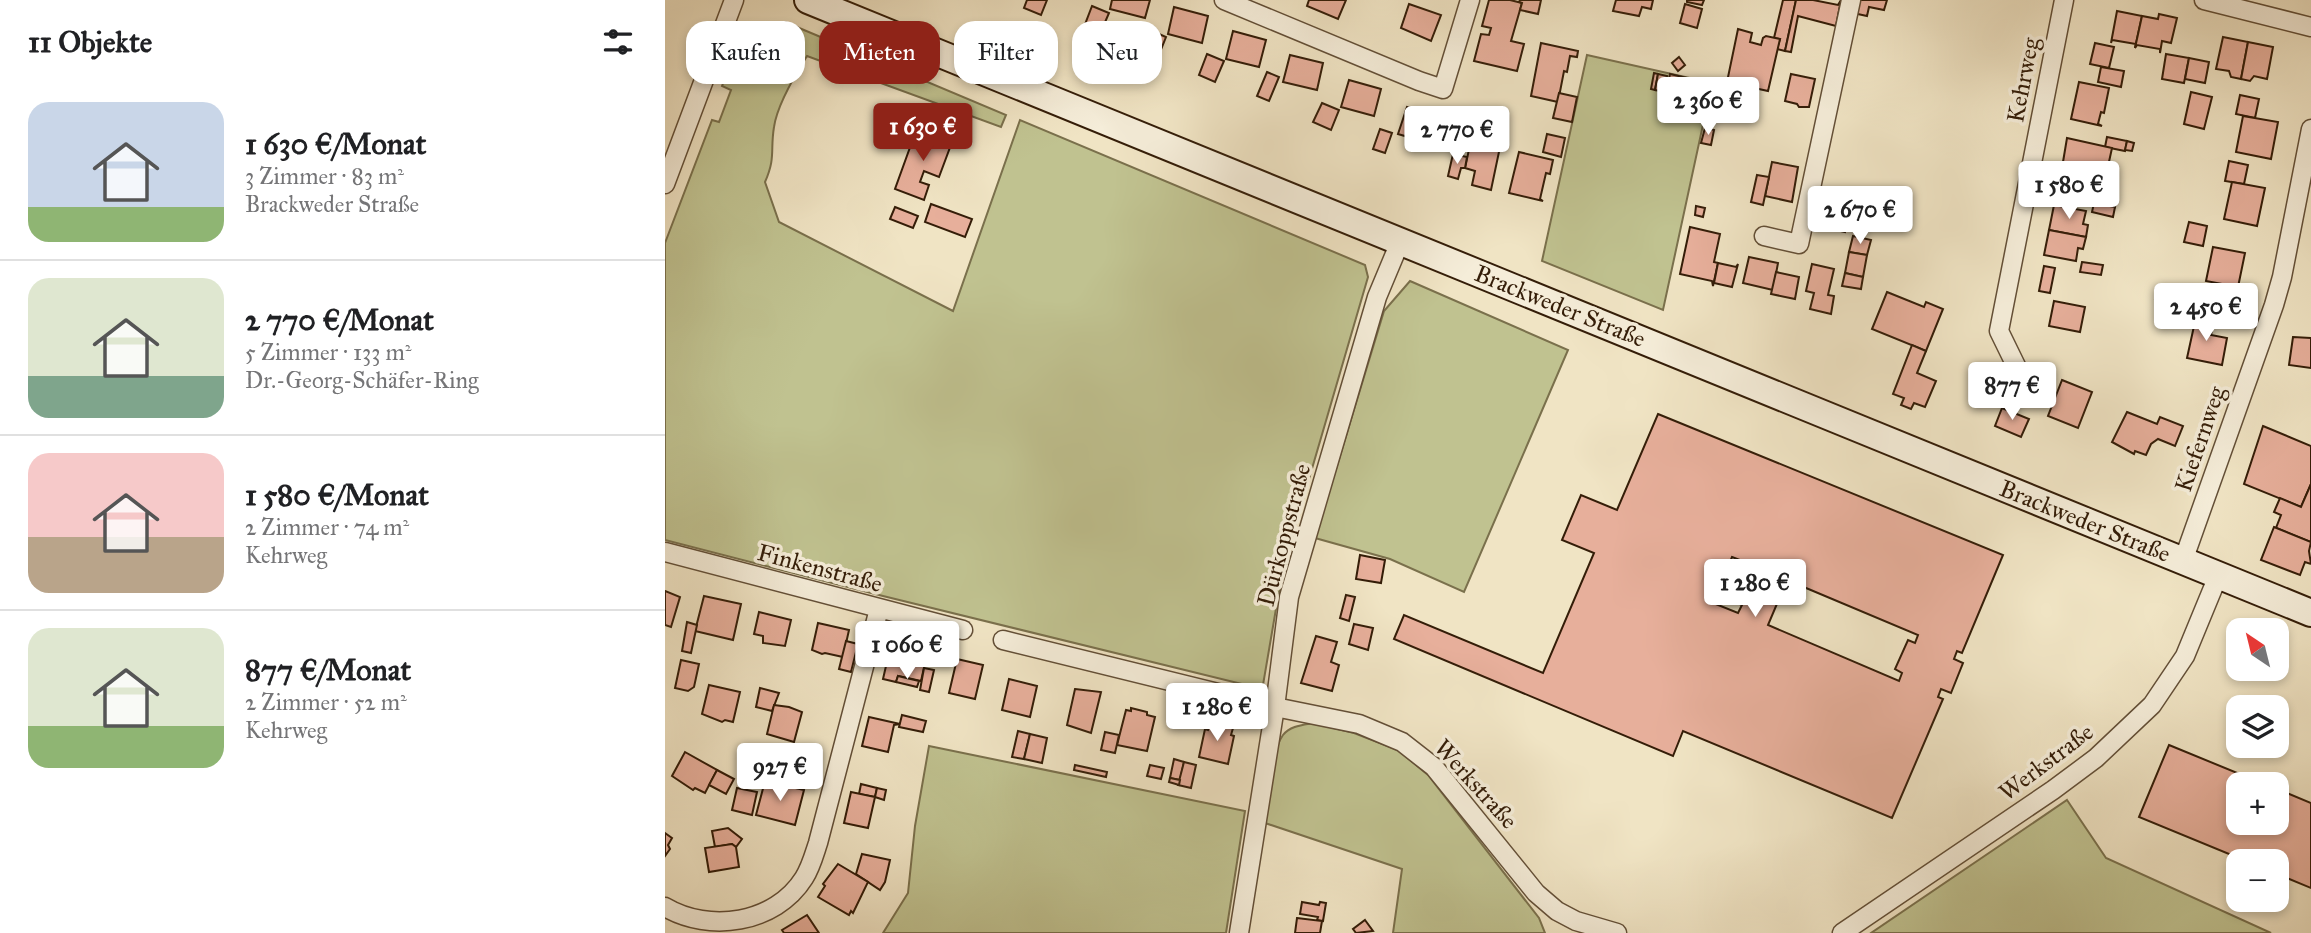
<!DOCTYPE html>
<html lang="de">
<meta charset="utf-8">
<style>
body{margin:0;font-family:"IM FELL Great Primer",serif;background:#f6f6f6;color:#202124;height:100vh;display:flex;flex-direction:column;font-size:26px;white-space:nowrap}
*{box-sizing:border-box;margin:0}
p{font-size:23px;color:#757577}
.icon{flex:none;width:38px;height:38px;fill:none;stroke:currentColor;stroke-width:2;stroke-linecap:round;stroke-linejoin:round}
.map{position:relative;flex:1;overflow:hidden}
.sheet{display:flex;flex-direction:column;background:#fff;width:665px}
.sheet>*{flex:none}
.banner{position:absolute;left:21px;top:21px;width:665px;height:63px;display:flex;gap:14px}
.needle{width:46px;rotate:325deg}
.buttons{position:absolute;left:1561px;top:618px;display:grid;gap:14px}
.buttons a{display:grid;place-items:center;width:63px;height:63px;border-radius:14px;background:#fff;box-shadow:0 4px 10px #0003;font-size:35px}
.price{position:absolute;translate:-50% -60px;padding:0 16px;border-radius:7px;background:#fff;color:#222;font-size:23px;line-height:46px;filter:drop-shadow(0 2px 4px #0008)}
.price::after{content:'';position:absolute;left:50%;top:42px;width:21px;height:16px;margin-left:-10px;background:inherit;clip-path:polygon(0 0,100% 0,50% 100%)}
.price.active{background:#8f2418;color:#fff}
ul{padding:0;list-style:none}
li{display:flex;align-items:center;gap:21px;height:175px;padding:0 28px}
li+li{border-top:2px solid #e0e0e0}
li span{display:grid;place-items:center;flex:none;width:196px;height:140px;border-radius:21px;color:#555}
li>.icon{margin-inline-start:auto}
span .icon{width:84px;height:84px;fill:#fffc;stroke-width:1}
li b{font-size:30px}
h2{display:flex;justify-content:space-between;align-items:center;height:84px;padding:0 28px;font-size:30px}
.pill{padding:0 24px;border-radius:21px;background:#fff;box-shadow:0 4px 10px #0003;font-size:24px;line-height:63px}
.pill.active{background:#8f2418;color:#fff}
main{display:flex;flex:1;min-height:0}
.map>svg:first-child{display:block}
.green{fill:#c0c290;stroke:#7a704c;stroke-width:2}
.building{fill:#e7af9b;stroke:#341d08;stroke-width:2;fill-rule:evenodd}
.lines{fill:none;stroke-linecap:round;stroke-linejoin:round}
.street-casing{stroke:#634f37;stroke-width:21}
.secondary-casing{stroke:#341d08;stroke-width:30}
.street{stroke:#f5edd9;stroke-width:18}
.secondary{stroke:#f5edd9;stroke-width:26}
.labels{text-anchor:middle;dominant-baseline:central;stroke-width:7;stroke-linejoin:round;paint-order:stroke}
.street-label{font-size:24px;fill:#341d08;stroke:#f5edd9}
</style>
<main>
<section class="sheet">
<h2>11 Objekte<svg class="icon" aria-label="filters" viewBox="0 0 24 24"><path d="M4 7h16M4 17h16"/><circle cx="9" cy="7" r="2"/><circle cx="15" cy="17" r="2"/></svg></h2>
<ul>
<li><span style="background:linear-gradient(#c9d6e8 75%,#8fb573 0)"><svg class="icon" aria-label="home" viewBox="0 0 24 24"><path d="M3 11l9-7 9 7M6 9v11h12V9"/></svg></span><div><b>1 630 €/Monat</b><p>3 Zimmer · 83 m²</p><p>Brackweder Straße</p></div></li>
<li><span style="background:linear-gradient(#dfe7d0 70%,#7fa58c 0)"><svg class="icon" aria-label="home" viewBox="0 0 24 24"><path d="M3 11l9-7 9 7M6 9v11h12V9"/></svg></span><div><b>2 770 €/Monat</b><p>5 Zimmer · 133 m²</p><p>Dr.-Georg-Schäfer-Ring</p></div></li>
<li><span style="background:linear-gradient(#f6c9c9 60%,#b9a48a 0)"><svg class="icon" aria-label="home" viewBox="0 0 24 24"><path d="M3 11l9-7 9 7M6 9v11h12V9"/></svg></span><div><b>1 580 €/Monat</b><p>2 Zimmer · 74 m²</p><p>Kehrweg</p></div></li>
<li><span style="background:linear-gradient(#dfe7d0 70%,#8fb573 0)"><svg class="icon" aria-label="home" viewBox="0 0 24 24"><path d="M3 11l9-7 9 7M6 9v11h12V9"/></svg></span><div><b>877 €/Monat</b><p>2 Zimmer · 52 m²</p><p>Kehrweg</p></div></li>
</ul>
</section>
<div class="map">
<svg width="1646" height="933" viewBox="0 0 1646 933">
<rect width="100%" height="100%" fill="#f0e4c4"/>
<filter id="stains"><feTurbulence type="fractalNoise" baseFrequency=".00286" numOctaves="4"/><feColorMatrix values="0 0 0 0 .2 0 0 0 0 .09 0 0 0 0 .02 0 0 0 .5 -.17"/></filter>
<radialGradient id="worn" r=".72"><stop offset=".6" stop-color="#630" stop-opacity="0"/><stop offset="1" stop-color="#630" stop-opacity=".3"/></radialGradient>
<!-- green -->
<g class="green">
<path d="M 120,22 L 341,115 L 336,127 L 142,56 C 130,75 112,106 109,127 C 105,151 111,157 100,182 L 114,222 L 288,311 L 355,120 L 700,265 L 703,277 L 632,520 L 613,597 L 598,685 L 589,687 L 218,596 L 0,540 L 0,243 L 47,120 L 54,122 L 66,90 L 57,86 C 68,54 88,33 120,22 Z"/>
<path d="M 922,55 L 1047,83 L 998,310 L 877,261 Z"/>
<path d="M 745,281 L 903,350 L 799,592 L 725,559 L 650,538 L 719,311 Z"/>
<path d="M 648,723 L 689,733 L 733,750 L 763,775 L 874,918 L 880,933 L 728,933 L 737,869 L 600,823 C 603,802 606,751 618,735 C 625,726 637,725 648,723 Z"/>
<path d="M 264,746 L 580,811 L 561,933 L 218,933 L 243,893 L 250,826 Z"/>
<path d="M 1402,800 L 1441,858 L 1606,933 L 1206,933 Z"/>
</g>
<!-- building -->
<g class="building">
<path d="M 362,0 L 382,0 L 376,15 L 359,8 Z"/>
<path d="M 447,0 L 485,0 L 480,18 L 445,9 Z"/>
<path d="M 644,0 L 681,0 L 673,19 L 642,6 Z"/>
<path d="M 824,0 L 845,0 L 857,3 L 846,41 L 859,44 L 852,71 L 809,61 L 816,34 L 824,35 L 826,28 L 817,26 Z"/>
<path d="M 855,0 L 876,0 L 873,14 L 855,10 L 857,3 L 854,2 Z"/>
<path d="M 951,0 L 988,0 L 986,9 L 977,7 L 974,16 L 948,11 Z"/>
<path d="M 1022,0 L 1039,0 L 1037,5 L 1022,2 Z"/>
<path d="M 1118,0 L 1131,0 L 1120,51 L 1112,49 L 1115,39 L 1109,38 Z"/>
<path d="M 1131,0 L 1148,0 L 1173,5 L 1176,0 L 1171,26 L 1133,16 L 1126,52 L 1120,51 Z"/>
<path d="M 1190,0 L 1222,0 L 1219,10 L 1204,7 L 1202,16 L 1188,13 Z"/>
<path d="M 744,4 L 776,15 L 766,41 L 736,28 Z"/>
<path d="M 1020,4 L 1037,9 L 1032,28 L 1015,23 Z"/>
<path d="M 427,6 L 444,13 L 435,34 L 419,27 Z"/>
<path d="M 509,7 L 543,16 L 537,43 L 503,34 Z"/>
<path d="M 1452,11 L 1477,16 L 1470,48 L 1471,44 L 1447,40 L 1446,43 Z"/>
<path d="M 1494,14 L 1512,18 L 1506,43 L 1497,41 L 1495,53 L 1495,49 L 1472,45 L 1470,48 L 1477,16 L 1493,19 Z"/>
<path d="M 1073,29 L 1087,33 L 1085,42 L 1096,45 L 1098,38 L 1101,36 L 1115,39 L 1103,91 L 1062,82 Z"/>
<path d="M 485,30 L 501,37 L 493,57 L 476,50 Z"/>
<path d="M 568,31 L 601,40 L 594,67 L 561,59 Z"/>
<path d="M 1558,37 L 1583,42 L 1576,79 L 1566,77 L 1564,71 L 1551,69 Z"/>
<path d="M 1583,42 L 1608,47 L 1602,79 L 1589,76 L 1585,81 L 1576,79 Z"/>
<path d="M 876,43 L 913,51 L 912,57 L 905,56 L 902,72 L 899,71 L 893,102 L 866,96 Z"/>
<path d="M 1430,43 L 1449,47 L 1444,68 L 1425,64 Z"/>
<path d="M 542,54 L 559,61 L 550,82 L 534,75 Z"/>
<path d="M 1501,54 L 1524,58 L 1519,83 L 1497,79 Z"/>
<path d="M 625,55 L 658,63 L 652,90 L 618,82 Z"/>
<path d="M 1014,57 L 1020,65 L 1013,71 L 1007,63 Z"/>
<path d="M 1524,58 L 1544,62 L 1540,83 L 1520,79 Z"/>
<path d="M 1436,67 L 1459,71 L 1456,87 L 1433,82 Z"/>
<path d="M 602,72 L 614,77 L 604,101 L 592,96 Z"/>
<path d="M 989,73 L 993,74 L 990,90 L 986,89 Z"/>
<path d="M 993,74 L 1002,76 L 999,92 L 990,90 Z"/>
<path d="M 1005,74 L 1022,78 L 1018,98 L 1001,93 Z"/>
<path d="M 1126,74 L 1150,79 L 1144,107 L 1134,107 L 1132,104 L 1120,101 Z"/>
<path d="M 684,80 L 716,89 L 709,116 L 676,107 Z"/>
<path d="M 1414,82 L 1444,88 L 1439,113 L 1436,112 L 1433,124 L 1437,126 L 1406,119 Z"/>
<path d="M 1047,83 L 1063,87 L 1057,110 L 1042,107 Z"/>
<path d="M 1526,92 L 1547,97 L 1539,129 L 1519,124 Z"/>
<path d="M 894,93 L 912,97 L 907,122 L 888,118 Z"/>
<path d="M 1575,95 L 1594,99 L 1590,118 L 1571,114 Z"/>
<path d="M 657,103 L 674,110 L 666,130 L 648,122 Z"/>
<path d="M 742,107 L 776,117 L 767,144 L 733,134 Z"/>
<path d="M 1578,116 L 1613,122 L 1606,159 L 1571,152 Z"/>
<path d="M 252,128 L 287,142 L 274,177 L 259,171 L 255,182 L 264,185 L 259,200 L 230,189 Z"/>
<path d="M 1040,128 L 1049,130 L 1046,145 L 1036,143 Z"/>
<path d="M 715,129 L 727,133 L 720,153 L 708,149 Z"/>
<path d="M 882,134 L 900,138 L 896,157 L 878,152 Z"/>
<path d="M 1442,137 L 1462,141 L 1460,151 L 1440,147 Z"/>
<path d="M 1402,138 L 1447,148 L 1442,171 L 1398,162 Z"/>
<path d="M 806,140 L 835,147 L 826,190 L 807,185 L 810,171 L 800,168 Z"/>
<path d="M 1462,141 L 1469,143 L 1467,151 L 1460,150 Z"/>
<path d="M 854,152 L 888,160 L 885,174 L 881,173 L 875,199 L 878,201 L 844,193 Z"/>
<path d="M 788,154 L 802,157 L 800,168 L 796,168 L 793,179 L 783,176 Z"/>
<path d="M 1564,161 L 1583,165 L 1579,184 L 1560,181 Z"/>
<path d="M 1107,162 L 1133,167 L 1127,202 L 1100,196 Z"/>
<path d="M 1398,162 L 1442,171 L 1434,170 L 1432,182 L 1427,181 L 1424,192 L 1393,186 Z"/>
<path d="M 1092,175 L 1104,177 L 1098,205 L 1086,202 Z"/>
<path d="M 1567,182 L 1600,188 L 1592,226 L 1559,219 Z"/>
<path d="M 1431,193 L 1451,197 L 1450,207 L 1429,203 Z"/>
<path d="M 1162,194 L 1188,199 L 1180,232 L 1154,226 Z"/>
<path d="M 1429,203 L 1450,207 L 1448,217 L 1427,212 Z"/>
<path d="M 266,204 L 307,219 L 300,237 L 260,222 Z"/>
<path d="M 1389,205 L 1421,211 L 1418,224 L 1423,225 L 1421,237 L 1384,230 Z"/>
<path d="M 1031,206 L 1040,208 L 1038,217 L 1030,215 Z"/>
<path d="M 230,207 L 253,216 L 248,228 L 225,219 Z"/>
<path d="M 1524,222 L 1542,226 L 1538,246 L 1519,242 Z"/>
<path d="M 1025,227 L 1055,234 L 1049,262 L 1053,263 L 1048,286 L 1047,281 L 1015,274 Z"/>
<path d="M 1384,230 L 1421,237 L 1418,249 L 1413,248 L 1411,261 L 1379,255 Z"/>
<path d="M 1188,236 L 1206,240 L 1202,255 L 1184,252 Z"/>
<path d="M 1548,247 L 1580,253 L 1573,287 L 1541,281 Z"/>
<path d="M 1184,252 L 1202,255 L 1198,277 L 1180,273 Z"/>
<path d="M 1084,257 L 1113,263 L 1108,290 L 1078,283 Z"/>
<path d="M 1417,262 L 1438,265 L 1436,275 L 1415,272 Z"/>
<path d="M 1053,263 L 1071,267 L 1073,264 L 1067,287 L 1049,283 Z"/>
<path d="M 1147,264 L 1169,269 L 1163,295 L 1169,296 L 1166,314 L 1145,309 L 1149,293 L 1141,291 Z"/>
<path d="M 1379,266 L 1390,268 L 1385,293 L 1374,291 Z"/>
<path d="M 1111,272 L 1134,277 L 1130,299 L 1106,294 Z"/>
<path d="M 1180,273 L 1198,277 L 1196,289 L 1177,286 Z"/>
<path d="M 1491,288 L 1510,291 L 1509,302 L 1490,299 Z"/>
<path d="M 1222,292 L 1259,307 L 1261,302 L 1278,309 L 1261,351 L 1207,329 Z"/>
<path d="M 1389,301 L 1420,307 L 1415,332 L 1384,326 Z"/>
<path d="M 1531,317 L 1549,320 L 1546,335 L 1562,338 L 1557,365 L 1522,358 Z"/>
<path d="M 1628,337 L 1646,338 L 1646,368 L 1624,365 Z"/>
<path d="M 1247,345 L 1261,351 L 1252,373 L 1271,381 L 1260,407 L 1249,403 L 1246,409 L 1236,405 L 1239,398 L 1228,394 Z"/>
<path d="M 1397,380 L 1427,392 L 1413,428 L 1383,416 Z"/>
<path d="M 1337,408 L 1364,419 L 1356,437 L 1330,426 Z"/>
<path d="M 1462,412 L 1492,424 L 1495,417 L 1518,426 L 1510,446 L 1493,439 L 1486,444 L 1481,455 L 1470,451 L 1469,454 L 1447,442 Z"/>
<path d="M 993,414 L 1338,555 L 1297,653 L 1292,651 L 1289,659 L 1298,663 L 1286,693 L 1276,689 L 1273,697 L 1278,699 L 1227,818 L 1018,731 L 1008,756 L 729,639 L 739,615 L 878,673 L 929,553 L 897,540 L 916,495 L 952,510 ZM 1067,557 L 1093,567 L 1089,575 L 1080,571 L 1067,601 L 1077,605 L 1073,613 L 1048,603 ZM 1122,580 L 1253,635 L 1250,643 L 1243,640 L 1230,669 L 1237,673 L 1234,681 L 1103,625 Z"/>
<path d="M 1598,426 L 1646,446 L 1646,484 L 1636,507 L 1579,484 Z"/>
<path d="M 1646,484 L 1646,542 L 1611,528 L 1616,515 L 1609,512 L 1615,498 L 1636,507 Z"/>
<path d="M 1609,527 L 1646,542 L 1644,551 L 1646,564 L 1640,562 L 1635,575 L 1596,560 Z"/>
<path d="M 695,555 L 720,560 L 716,583 L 691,579 Z"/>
<path d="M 0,591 L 15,597 L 6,627 L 0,625 Z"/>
<path d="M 681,595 L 690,597 L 684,621 L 675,618 Z"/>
<path d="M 39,596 L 76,604 L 68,640 L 30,631 Z"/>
<path d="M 94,612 L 126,620 L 120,646 L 98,643 L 98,636 L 89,634 Z"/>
<path d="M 22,622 L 32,625 L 26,653 L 17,651 Z"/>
<path d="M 153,623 L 184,630 L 178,657 L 160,653 L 157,654 L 147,650 Z"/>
<path d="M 689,624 L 708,628 L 703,650 L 684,644 Z"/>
<path d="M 651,636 L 672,642 L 666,662 L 674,665 L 667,691 L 636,683 Z"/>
<path d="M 227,640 L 263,650 L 256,681 L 233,676 L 231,682 L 218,679 Z"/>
<path d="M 181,641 L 193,644 L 186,672 L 174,669 Z"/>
<path d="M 292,659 L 318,665 L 310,699 L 284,693 Z"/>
<path d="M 16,660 L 34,664 L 29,687 L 23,691 L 10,688 Z"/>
<path d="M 259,668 L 269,670 L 264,692 L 255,690 Z"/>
<path d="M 233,676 L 254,681 L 252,687 L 231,682 Z"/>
<path d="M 344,679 L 372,686 L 365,717 L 337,710 Z"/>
<path d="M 44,685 L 75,692 L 68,722 L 60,720 L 57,722 L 37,714 Z"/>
<path d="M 95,688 L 114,693 L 107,711 L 91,707 Z"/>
<path d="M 410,689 L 436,692 L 426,733 L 402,725 Z"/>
<path d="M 109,705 L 124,707 L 137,712 L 129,742 L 102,734 Z"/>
<path d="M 466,708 L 482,712 L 482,715 L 490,717 L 482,751 L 452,745 L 461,710 L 466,711 Z"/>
<path d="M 237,715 L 261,721 L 258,732 L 234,727 Z"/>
<path d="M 204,717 L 235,724 L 229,725 L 223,752 L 197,746 Z"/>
<path d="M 546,717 L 569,722 L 568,728 L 545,722 Z"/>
<path d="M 545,722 L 568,728 L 566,735 L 569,736 L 563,764 L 534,757 L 540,729 L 543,730 Z"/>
<path d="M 353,731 L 365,734 L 359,759 L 347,757 Z"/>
<path d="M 440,732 L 454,735 L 450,753 L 436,750 Z"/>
<path d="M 365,734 L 382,738 L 377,763 L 359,759 Z"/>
<path d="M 1504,745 L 1599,784 L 1573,784 L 1573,822 L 1612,822 L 1612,789 L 1646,803 L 1646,888 L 1612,874 L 1612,861 L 1581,861 L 1474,817 Z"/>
<path d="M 20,752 L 52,770 L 40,793 L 30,788 L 28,790 L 7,776 Z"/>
<path d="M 509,759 L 519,762 L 515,780 L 505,778 Z"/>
<path d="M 519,762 L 531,765 L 526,788 L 513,785 Z"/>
<path d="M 410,765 L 442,772 L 441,777 L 409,770 Z"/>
<path d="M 485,765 L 499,768 L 496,779 L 482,776 Z"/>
<path d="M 52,770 L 69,779 L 61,794 L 44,785 Z"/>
<path d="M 505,778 L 515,780 L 514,785 L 504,782 Z"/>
<path d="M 100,781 L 139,790 L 130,825 L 91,815 Z"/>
<path d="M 196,784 L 212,788 L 210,797 L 194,794 Z"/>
<path d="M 72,788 L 92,792 L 87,815 L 67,810 Z"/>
<path d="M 212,788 L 221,790 L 219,800 L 210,797 Z"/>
<path d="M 186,792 L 210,797 L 203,828 L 179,823 Z"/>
<path d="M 63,828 L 77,839 L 71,847 L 67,844 L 50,847 L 47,831 Z"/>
<path d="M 0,833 L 7,838 L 3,845 L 5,849 L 0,856 Z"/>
<path d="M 67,844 L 71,847 L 74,867 L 44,872 L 40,848 Z"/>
<path d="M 197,854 L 225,860 L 220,882 L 215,890 L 191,874 Z"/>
<path d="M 173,864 L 203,882 L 188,913 L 186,911 L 184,915 L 153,897 L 160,886 L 158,884 Z"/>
<path d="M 637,902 L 654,905 L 655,902 L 661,903 L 658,921 L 652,920 L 653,917 L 635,914 Z"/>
<path d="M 142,915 L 154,933 L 119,933 L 117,930 Z"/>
<path d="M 632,918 L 657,921 L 655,933 L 630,933 Z"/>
<path d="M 700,920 L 708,931 L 691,933 L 688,929 Z"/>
</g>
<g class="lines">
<!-- street casing -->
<g class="street-casing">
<g id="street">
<path d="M 559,0 L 754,81 L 778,89 L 805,0"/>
<path d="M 1539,0 L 1646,27"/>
<path d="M 0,184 L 69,0"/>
<path d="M 1099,236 L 1134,244 L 1186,0"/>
<path d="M 1354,372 L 1334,331 L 1399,0"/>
<path d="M 0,552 L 298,630"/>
<path d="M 1518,561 L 1609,305 L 1617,277 L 1646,129"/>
<path d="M 338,640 L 610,707 L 694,724 L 737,742 L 769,767 L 871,893 L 892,911 L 911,921 L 952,933"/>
<path d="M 0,907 C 44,933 110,924 139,878 C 146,867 149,855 153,843 L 214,609"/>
<path d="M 574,933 L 610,707 L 624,597 L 712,297 L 735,242"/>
<path d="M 1177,933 L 1388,790 L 1431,758 L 1487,705 L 1520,656 L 1553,576"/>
</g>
</g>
<!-- secondary casing -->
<g class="secondary-casing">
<path id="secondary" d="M 143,0 L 1646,613"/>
</g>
<!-- street -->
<use href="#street" class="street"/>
<!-- secondary -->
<use href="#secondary" class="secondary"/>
</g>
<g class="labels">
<!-- street labels -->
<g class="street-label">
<text transform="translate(1358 80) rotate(-79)">Kehrweg</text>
<text transform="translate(895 306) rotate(22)">Brackweder Straße</text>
<text transform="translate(1535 439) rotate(-71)">Kiefernweg</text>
<text transform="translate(1420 521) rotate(22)">Brackweder Straße</text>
<text transform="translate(619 535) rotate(-75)">Dürkoppstraße</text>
<text transform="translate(155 568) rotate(15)">Finkenstraße</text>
<text transform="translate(1381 762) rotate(-37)">Werkstraße</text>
<text transform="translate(811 784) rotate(48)">Werkstraße</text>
</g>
</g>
<rect width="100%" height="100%" filter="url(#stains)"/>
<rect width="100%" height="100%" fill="url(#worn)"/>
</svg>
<div class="buttons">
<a><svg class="needle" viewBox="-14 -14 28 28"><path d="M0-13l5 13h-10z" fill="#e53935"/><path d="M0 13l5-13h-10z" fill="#757577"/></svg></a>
<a><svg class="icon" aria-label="layers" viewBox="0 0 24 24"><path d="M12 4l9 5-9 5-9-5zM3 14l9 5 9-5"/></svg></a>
<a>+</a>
<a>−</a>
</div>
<b class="price" style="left:1043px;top:137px">2 360 €</b>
<b class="price active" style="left:258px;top:163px">1 630 €</b>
<b class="price" style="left:792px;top:166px">2 770 €</b>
<b class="price" style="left:1404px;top:221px">1 580 €</b>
<b class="price" style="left:1195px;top:246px">2 670 €</b>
<b class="price" style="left:1541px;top:343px">2 450 €</b>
<b class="price" style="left:1347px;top:422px">877 €</b>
<b class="price" style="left:1090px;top:619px">1 280 €</b>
<b class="price" style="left:242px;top:681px">1 060 €</b>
<b class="price" style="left:552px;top:743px">1 280 €</b>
<b class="price" style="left:115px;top:803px">927 €</b>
<div class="banner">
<a class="pill">Kaufen</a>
<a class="pill active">Mieten</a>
<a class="pill">Filter</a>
<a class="pill">Neu</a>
</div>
</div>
</main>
